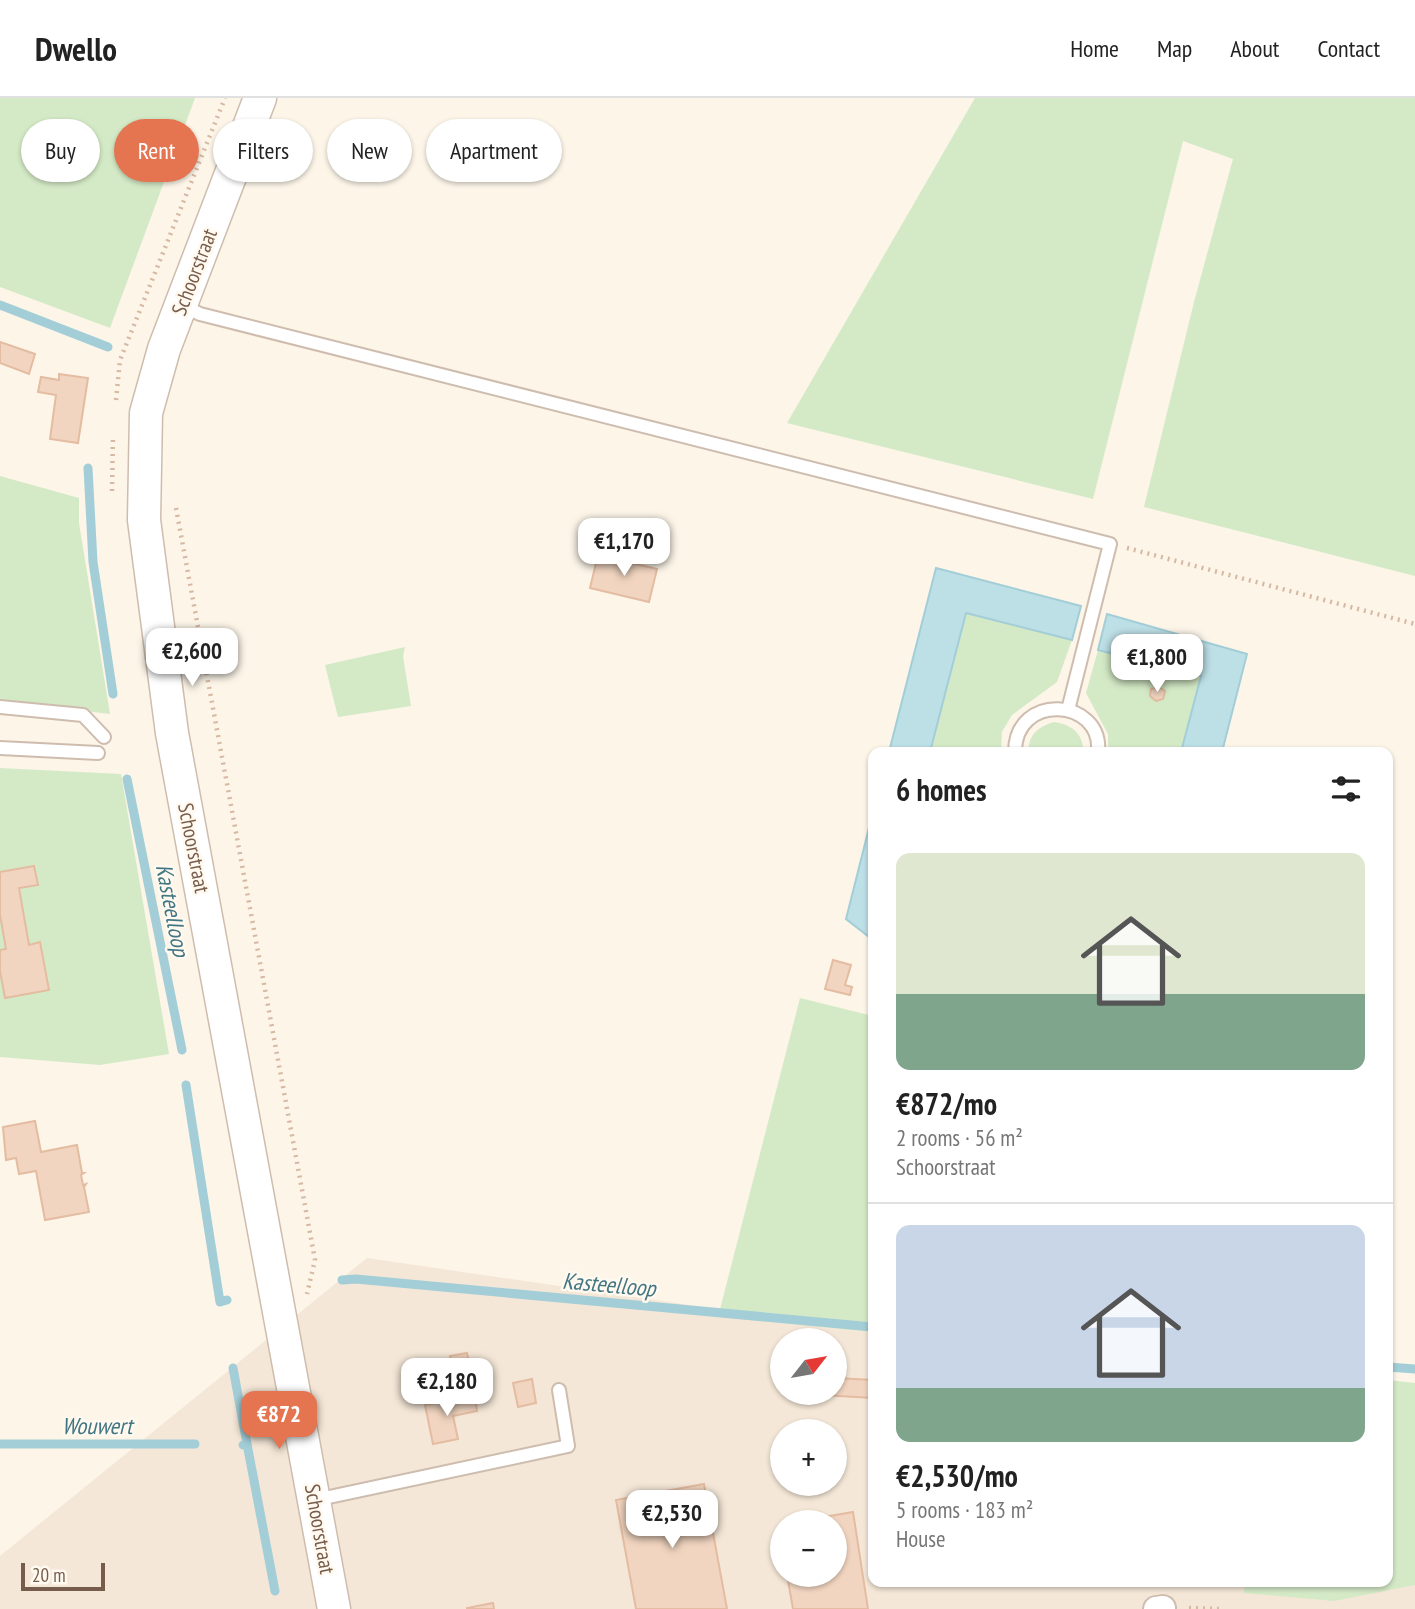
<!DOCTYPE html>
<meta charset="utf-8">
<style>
body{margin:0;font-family:"PT Sans Narrow",sans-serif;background:#f6f6f6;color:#222;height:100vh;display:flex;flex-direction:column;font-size:26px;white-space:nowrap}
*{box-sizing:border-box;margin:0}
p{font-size:23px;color:#767676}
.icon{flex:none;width:38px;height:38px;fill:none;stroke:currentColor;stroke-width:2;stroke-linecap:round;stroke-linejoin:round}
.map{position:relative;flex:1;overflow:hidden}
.sheet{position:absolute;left:868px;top:649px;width:525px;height:840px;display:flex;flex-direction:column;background:#fff;border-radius:14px;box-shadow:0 2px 5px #0004}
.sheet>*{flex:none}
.top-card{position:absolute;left:21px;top:21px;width:665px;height:63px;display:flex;gap:14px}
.needle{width:46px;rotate:59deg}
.fabs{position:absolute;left:770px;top:1230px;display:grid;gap:14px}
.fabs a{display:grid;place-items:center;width:77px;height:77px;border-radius:50%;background:#fff;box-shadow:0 2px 5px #0004;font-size:35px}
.scale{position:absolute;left:21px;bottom:18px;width:84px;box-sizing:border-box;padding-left:7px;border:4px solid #775c4c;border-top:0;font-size:19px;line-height:24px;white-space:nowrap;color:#775c4c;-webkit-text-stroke:5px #fff9ef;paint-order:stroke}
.price{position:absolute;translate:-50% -60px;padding:0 16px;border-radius:14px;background:#fff;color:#222;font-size:23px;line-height:46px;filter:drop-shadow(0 2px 4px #0008)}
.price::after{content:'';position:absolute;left:50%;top:42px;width:21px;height:16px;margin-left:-10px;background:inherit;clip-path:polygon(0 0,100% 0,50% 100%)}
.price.current{background:#e47550;color:#fff}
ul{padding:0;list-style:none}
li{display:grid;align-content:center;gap:14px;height:371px;padding:0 28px}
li+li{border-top:2px solid #e0e0e0}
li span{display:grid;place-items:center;height:217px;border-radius:14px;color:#555}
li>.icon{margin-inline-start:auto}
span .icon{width:126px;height:126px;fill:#fffc;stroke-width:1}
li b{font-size:30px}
h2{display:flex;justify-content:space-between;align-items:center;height:84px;padding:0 28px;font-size:30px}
.pill{padding:0 24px;border-radius:32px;background:#fff;box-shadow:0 2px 5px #0004;font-size:24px;line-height:63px}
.pill.current{background:#e47550;color:#fff}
header{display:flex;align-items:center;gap:42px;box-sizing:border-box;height:98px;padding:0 35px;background:#fff;border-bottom:2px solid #e0e0e0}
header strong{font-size:33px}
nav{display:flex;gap:38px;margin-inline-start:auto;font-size:24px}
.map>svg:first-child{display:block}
.residential{fill:#f4e7d7;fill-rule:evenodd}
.green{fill:#d4eac6}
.water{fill:#bddfe6;stroke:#a3ced8;stroke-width:2}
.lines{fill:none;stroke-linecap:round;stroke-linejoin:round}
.stream{stroke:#a3ced8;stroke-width:9}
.building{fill:#f1d5c0;stroke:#e4bca1;stroke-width:2}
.service-casing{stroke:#cebdae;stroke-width:16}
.minor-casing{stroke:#cebdae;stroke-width:28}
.tertiary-casing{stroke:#cebdae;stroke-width:35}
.path{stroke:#d7b8a3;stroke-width:4.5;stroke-dasharray:2 5;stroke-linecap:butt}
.service{stroke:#fff;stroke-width:12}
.minor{stroke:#fff;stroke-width:24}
.tertiary{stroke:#fff;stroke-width:32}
.labels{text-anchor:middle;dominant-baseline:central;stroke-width:5;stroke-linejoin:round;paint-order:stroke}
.street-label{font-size:21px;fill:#775c4c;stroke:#fff9ef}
.water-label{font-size:23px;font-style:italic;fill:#437683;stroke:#fff9ef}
</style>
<header>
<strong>Dwello</strong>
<nav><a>Home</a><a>Map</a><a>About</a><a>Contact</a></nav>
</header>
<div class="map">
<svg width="1415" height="1511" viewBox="0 0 1415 1511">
<rect width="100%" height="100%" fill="#fcf5e8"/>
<!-- residential -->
<path class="residential" d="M 367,1160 L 873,1234 L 873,1484 L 1388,1484 L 1415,1314 L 1415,1511 L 0,1511 L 0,1458 ZM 782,1242 L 835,1242 L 835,1295 L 782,1295 ZM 782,1334 L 835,1334 L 835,1386 L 782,1386 ZM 782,1424 L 835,1424 L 835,1477 L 782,1477 Z"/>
<!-- green -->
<g class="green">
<path d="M 0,0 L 195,0 L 110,230 L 0,189 Z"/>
<path d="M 975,0 L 1415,0 L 1415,478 L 1144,409 L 1194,204 L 1233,61 L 1183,43 L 1093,401 L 787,325 Z"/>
<path d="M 0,378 L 79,400 L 79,425 L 110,616 L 0,603 Z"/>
<path d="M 966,515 L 1072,542 L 1057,584 L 1012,617 L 1002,634 L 1001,654 L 930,654 Z"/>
<path d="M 405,549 L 403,558 L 411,608 L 338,619 L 325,567 Z"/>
<path d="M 1098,552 L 1202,578 L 1182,654 L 1108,654 L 1108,636 L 1086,595 Z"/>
<path d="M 1054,624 C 1071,626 1084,636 1083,654 L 1028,654 C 1029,637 1037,629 1054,624 Z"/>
<path d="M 0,670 L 121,676 L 169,956 L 100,967 L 0,959 Z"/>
<path d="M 800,900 L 873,918 L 873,1234 L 718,1219 Z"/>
<path d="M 1388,1282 L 1415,1285 L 1415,1487 L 1334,1503 L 1244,1495 L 1245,1484 L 1388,1484 Z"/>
</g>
<!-- water -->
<g class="water">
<path d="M 936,470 L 1081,508 L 1072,542 L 966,515 L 930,654 L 889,654 Z"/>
<path d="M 1107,516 L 1247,556 L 1222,654 L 1181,654 L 1201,578 L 1098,552 Z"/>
<path d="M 873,714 L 873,842 L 846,821 Z"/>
</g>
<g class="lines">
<!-- stream -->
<g class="stream">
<path d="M 0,207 L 108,249"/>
<path d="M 88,370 L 93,464 L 113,596"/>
<path d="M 127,681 L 182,952"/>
<path d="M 186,987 L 220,1204 L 227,1202"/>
<path d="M 342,1182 L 356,1181 L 873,1229"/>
<path d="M 1388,1269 L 1415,1271"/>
<path d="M 233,1270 L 247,1346 L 243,1347"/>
<path d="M 0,1346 L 195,1346"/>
<path d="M 247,1346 L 275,1493"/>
</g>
</g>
<!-- building -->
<g class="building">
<path d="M 0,244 L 35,256 L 29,276 L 0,265 Z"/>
<path d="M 59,276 L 88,280 L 78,345 L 50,341 L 56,297 L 38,294 L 41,279 L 59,282 Z"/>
<path d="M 598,457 L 657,471 L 649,504 L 590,490 Z"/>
<path d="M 1159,589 L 1165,593 L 1163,601 L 1156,603 L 1150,598 L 1151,591 Z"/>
<path d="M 34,768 L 38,787 L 19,790 L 29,847 L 40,844 L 49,892 L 5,900 L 0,873 L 0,852 L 6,851 L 0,817 L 0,774 Z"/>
<path d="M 833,862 L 851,867 L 845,887 L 852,889 L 850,897 L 825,891 Z"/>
<path d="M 35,1023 L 41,1054 L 77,1047 L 82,1075 L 84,1075 L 81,1077 L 83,1087 L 86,1086 L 84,1089 L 89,1114 L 45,1122 L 36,1073 L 19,1076 L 16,1060 L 6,1062 L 3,1029 Z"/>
<path d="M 467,1255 L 471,1276 L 454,1280 L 450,1258 Z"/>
<path d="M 777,1258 L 782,1258 L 782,1274 L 777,1276 Z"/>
<path d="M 835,1280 L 873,1282 L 873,1300 L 785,1295 L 835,1295 Z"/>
<path d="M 532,1281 L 536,1305 L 518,1309 L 513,1285 Z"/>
<path d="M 475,1299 L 477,1313 L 453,1318 L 458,1341 L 433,1346 L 425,1307 Z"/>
<path d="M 704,1386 L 727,1511 L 636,1511 L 616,1402 Z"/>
<path d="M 853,1414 L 868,1511 L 793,1511 L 787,1477 L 835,1477 L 835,1424 L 795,1424 Z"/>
<path d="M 493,1505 L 494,1511 L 467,1511 L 467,1510 Z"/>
</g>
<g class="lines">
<!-- service casing -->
<g class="service-casing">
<g id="service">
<path d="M 181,207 L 200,216 L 1110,446 L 1068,612"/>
<path d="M 0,609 L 83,617 L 104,639"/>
<path d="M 0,650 L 98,655"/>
<path d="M 1015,654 C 1015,594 1103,600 1098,654"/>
<path d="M 315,1402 L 568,1348 L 559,1292"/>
</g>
</g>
<!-- minor casing -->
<g class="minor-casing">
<path id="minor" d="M 1156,1511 L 1163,1510"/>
</g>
<!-- tertiary casing -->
<g class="tertiary-casing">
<path id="tertiary" d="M 260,0 L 164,251 L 146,315 L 144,422 L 172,635 L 334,1511"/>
</g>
<!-- path -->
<g class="path">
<path d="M 116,302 L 120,262 L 225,0"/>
<path d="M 112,393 L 113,339"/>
<path d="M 176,410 L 315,1162 L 307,1196"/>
<path d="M 1127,450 L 1415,526"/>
<path d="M 1189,1510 L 1221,1511"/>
</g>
<!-- service -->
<use href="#service" class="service"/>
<!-- minor -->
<use href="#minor" class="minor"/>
<!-- tertiary -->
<use href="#tertiary" class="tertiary"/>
</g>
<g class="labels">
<!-- street labels -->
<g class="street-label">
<text transform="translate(194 174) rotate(-69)">Schoorstraat</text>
<text transform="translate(194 750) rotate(79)">Schoorstraat</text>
<text transform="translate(320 1431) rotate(80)">Schoorstraat</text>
</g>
<!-- water labels -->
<g class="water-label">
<text transform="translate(173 812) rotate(79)">Kasteelloop</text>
<text transform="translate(609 1186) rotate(5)">Kasteelloop</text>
<text x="97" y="1327">Wouwert</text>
</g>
</g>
</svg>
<div class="fabs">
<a><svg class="needle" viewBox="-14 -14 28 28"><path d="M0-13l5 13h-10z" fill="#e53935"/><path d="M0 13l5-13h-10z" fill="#767676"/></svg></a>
<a>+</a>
<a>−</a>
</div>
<div class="scale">20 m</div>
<b class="price" style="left:624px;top:480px">€1,170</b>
<b class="price" style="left:192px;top:590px">€2,600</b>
<b class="price" style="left:1157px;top:596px">€1,800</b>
<b class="price" style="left:447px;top:1320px">€2,180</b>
<b class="price current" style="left:279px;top:1353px">€872</b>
<b class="price" style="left:672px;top:1452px">€2,530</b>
<div class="top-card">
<a class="pill">Buy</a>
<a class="pill current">Rent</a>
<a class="pill">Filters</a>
<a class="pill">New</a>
<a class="pill">Apartment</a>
</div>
<section class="sheet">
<h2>6 homes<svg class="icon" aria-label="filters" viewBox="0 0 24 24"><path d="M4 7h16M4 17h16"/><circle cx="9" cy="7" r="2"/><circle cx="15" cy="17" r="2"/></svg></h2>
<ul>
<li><span style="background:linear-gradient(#dfe7d0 65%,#7fa58c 0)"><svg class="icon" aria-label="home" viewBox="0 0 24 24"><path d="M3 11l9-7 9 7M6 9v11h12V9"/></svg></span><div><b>€872/mo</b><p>2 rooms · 56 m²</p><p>Schoorstraat</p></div></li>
<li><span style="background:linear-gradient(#c9d6e8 75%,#7fa58c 0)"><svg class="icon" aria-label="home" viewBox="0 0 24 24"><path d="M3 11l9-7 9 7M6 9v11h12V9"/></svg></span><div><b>€2,530/mo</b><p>5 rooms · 183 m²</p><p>House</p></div></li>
</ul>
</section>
</div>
